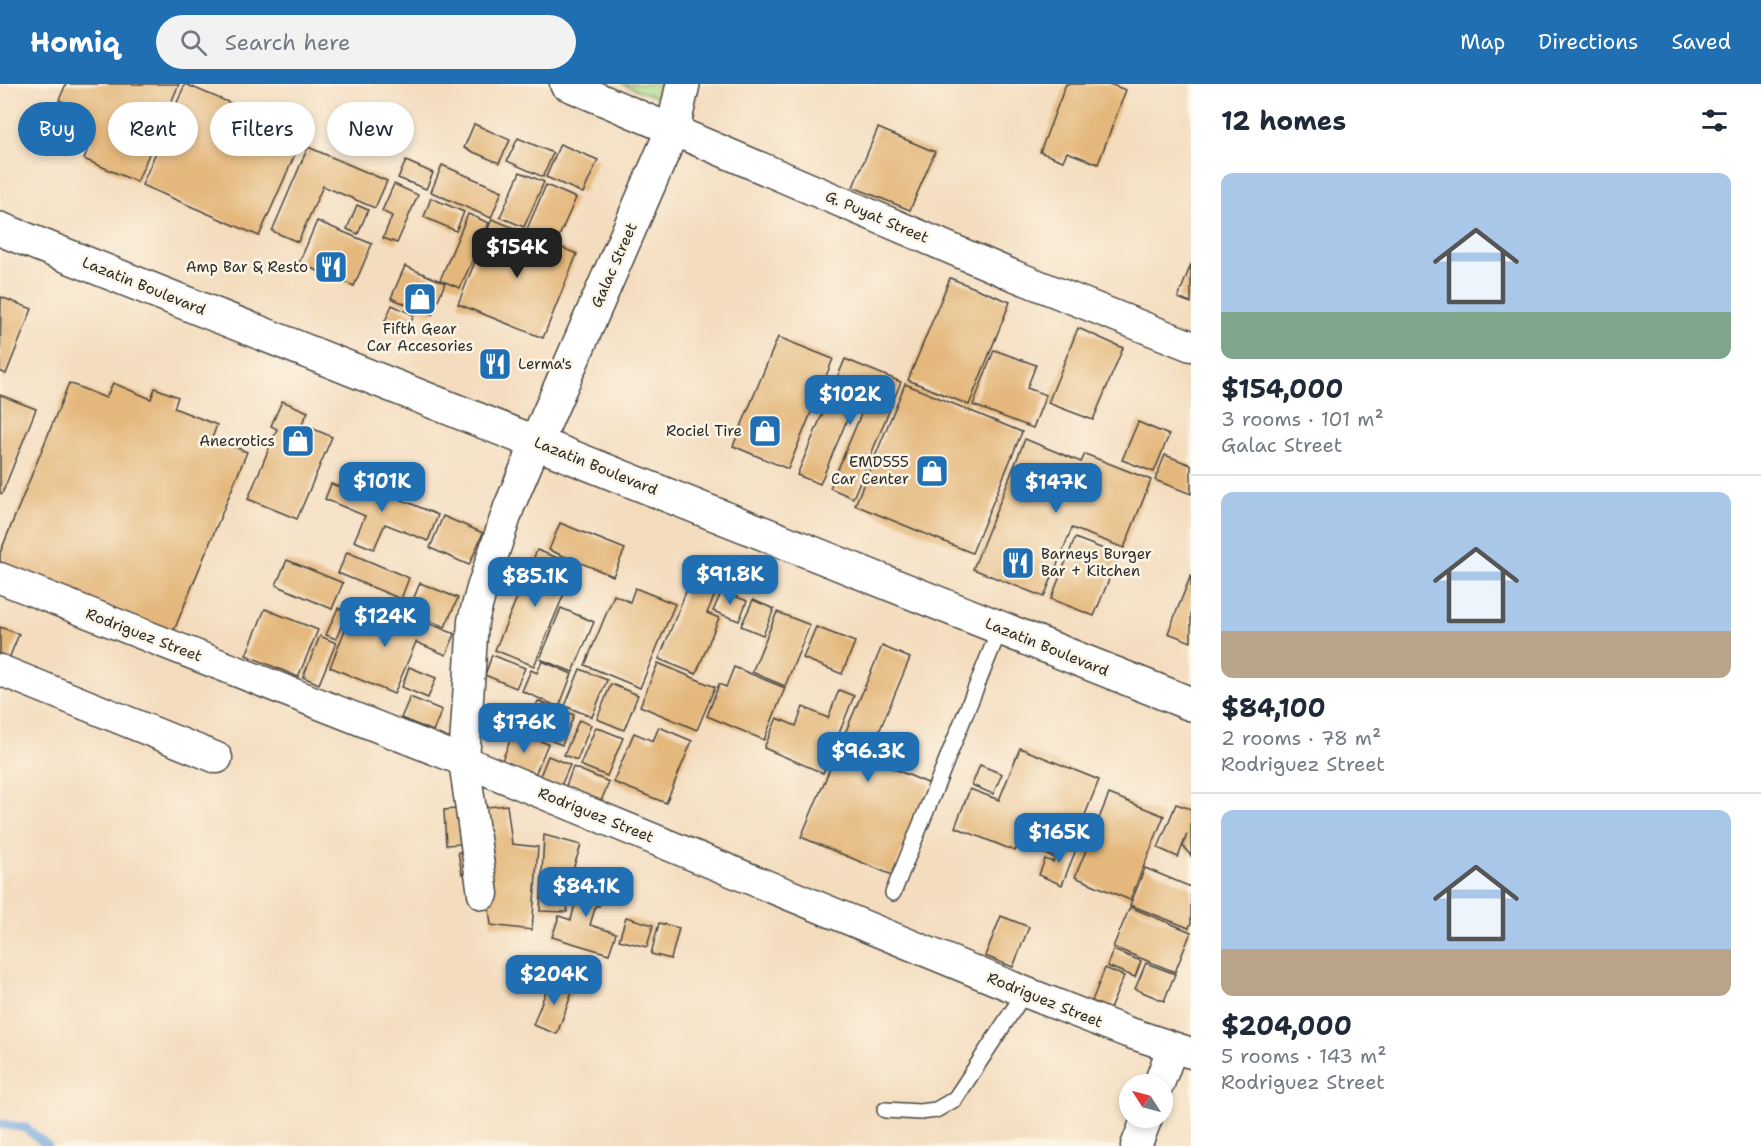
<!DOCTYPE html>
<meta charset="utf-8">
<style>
body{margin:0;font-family:"Shantell Sans",sans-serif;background:#f2f2f3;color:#1f2937;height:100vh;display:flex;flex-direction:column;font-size:22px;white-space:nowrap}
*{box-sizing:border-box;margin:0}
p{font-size:20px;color:#747a83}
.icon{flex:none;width:33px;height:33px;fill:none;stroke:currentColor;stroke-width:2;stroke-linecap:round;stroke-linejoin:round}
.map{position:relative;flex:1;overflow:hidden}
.sheet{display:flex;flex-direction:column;background:#fff;width:570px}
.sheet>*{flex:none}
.guide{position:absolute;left:18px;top:18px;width:570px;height:54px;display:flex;gap:12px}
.needle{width:39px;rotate:306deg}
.fabs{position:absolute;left:1119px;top:990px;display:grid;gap:12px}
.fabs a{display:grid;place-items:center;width:54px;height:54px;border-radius:50%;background:#fff;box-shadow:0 3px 9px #0003;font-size:30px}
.price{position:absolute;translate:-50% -51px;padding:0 14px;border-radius:12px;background:#1f6fb2;color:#fff;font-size:20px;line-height:39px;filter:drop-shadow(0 2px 3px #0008)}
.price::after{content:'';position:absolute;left:50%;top:36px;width:18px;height:14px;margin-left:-9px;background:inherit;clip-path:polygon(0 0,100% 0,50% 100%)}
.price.on{background:#222;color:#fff}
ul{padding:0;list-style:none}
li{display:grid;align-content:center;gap:12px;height:318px;padding:0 30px}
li+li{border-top:2px solid #e0e1e3}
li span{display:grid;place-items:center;height:186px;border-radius:12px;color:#555}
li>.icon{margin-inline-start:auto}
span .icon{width:108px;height:108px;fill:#fffc;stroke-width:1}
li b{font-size:26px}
h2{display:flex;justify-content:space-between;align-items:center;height:72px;padding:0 30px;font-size:26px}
.tag{padding:0 21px;border-radius:27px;background:#fff;box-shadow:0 3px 9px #0003;font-size:21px;line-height:54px}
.tag.on{background:#1f6fb2;color:#fff}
header{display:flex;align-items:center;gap:36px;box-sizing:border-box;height:84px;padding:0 30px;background:#1f6fb2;color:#fff}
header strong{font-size:28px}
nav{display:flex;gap:33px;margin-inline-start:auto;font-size:21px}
.search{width:420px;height:54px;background:#f2f2f3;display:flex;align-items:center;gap:15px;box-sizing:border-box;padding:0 21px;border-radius:33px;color:#747a83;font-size:22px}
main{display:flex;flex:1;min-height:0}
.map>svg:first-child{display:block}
.green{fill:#acdb89;stroke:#6c835a;stroke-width:1.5}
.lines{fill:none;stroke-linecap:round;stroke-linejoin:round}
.stream{stroke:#6fa7de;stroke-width:9}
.building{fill:#e4b77c}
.lane-casing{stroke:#494641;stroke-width:18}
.street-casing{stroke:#494641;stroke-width:33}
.secondary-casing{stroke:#494641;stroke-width:36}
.lane{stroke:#fff;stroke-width:15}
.street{stroke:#fff;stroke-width:30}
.secondary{stroke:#fff;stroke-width:33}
.labels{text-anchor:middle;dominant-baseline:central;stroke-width:5;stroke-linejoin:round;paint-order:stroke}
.street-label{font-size:15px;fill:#2b2b2b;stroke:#fcf5e5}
.poi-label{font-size:15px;fill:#2b2b2b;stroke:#fcf5e5;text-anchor:end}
</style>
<header>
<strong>Homiq</strong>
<div class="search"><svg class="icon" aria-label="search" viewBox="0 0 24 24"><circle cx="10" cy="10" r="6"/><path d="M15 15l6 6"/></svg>Search here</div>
<nav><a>Map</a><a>Directions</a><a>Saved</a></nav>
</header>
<main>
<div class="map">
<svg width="1191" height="1062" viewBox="0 0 1191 1062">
<rect width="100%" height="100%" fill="#fcf5e5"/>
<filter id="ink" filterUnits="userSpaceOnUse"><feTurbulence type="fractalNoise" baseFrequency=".0167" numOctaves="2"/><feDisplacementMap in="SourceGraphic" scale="12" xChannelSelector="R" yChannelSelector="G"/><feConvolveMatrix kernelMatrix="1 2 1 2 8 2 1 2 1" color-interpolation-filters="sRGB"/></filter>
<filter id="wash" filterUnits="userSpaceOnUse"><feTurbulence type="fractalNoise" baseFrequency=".008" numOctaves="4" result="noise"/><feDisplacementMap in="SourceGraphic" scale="24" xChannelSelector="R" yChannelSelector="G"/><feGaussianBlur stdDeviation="1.35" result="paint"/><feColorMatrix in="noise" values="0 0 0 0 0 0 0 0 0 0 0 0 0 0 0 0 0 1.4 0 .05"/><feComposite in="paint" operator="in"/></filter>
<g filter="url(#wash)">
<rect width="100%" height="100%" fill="#f4ddbf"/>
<!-- green -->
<path class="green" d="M 622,0 L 660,0 L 656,13 Z"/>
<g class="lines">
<!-- stream -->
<path class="stream" d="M 0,1040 L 26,1044 L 48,1062"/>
</g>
<g id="blocks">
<!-- building -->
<g class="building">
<path d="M 66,0 L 179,0 L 137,98 L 84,75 L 90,60 L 75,53 L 86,28 L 59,16 Z"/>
<path d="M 185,0 L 304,50 L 259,152 L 142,101 Z"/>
<path d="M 1066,0 L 1109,0 L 1126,6 L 1098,80 L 1067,68 L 1063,77 L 1040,68 Z"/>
<path d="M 474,40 L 510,56 L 499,79 L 464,64 Z"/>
<path d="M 878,44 L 935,68 L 910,126 L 853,103 Z"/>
<path d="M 518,54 L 553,69 L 543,93 L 507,77 Z"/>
<path d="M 560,60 L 598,76 L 583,109 L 546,93 Z"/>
<path d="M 308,63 L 387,97 L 375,124 L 323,102 L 298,158 L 272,147 Z"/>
<path d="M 406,77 L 433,89 L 426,105 L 398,94 Z"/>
<path d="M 442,81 L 502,107 L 491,134 L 431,108 Z"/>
<path d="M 520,88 L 544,98 L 524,143 L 500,133 Z"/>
<path d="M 394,100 L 418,111 L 397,159 L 383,154 L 392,132 L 382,127 Z"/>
<path d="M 546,101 L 576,114 L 557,157 L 527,145 Z"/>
<path d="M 431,114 L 464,128 L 456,147 L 424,133 Z"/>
<path d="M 357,121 L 368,126 L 358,150 L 347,145 Z"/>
<path d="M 468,130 L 489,139 L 460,204 L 440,196 Z"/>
<path d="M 492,135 L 577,170 L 543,254 L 458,220 Z"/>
<path d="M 317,137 L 372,160 L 354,202 L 299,179 Z"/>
<path d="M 1191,180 L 1191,219 L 1178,214 Z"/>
<path d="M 405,182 L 445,199 L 432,231 L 391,214 Z"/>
<path d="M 950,194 L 1010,218 L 969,321 L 908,296 Z"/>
<path d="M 1,213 L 32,225 L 6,290 L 0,287 Z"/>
<path d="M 392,221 L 414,231 L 407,246 L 385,237 Z"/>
<path d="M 1078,244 L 1123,264 L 1093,336 L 1048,319 Z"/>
<path d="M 778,253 L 833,275 L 788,385 L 733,362 Z"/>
<path d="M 994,266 L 1036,281 L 1027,304 L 1046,311 L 1033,344 L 973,321 Z"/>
<path d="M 845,275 L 901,298 L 853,414 L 830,404 L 864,323 L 854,319 L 820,400 L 797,391 Z"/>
<path d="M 69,299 L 106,314 L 113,299 L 151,315 L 155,304 L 178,313 L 174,324 L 217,341 L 212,354 L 247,368 L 173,549 L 0,480 L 0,469 Z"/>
<path d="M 905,300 L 1022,348 L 972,469 L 855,421 Z"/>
<path d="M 0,311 L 36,325 L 2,410 L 0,409 Z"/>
<path d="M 282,317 L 308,328 L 302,340 L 332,353 L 297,435 L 248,415 L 277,345 L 271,342 Z"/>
<path d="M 1138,338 L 1169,351 L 1154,388 L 1122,376 Z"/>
<path d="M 1025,355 L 1081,378 L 1085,370 L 1151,396 L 1124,464 L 1072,444 L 1044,513 L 973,485 Z"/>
<path d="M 1165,371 L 1191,381 L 1191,410 L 1155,396 Z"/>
<path d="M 345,392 L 358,398 L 354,407 L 377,416 L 381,407 L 438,431 L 428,457 L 385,440 L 374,465 L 354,457 L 365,432 L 325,415 L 331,400 L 340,403 Z"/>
<path d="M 443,432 L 483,449 L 469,481 L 430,464 Z"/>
<path d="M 560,439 L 625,465 L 613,492 L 549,466 Z"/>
<path d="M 1075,454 L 1119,471 L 1094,532 L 1051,515 Z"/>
<path d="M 537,466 L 576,481 L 534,582 L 495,566 Z"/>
<path d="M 347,468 L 409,494 L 401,515 L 338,489 Z"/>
<path d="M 287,476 L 343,499 L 332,525 L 276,501 Z"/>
<path d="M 1191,491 L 1191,558 L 1168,549 Z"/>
<path d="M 691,495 L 717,506 L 707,529 L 719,534 L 696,590 L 659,575 Z"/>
<path d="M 420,499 L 458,514 L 445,543 L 408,528 Z"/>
<path d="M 635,504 L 675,520 L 640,604 L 585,581 L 614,511 L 630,518 Z"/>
<path d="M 722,507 L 747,517 L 739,537 L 713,527 Z"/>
<path d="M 753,516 L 774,525 L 763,551 L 741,542 Z"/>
<path d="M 338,524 L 347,528 L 336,555 L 326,551 Z"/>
<path d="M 561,524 L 594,538 L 573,588 L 540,575 Z"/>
<path d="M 265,525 L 318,546 L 298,593 L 246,571 Z"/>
<path d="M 367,526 L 396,539 L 401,528 L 455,550 L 446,571 L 416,558 L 394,610 L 330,583 L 351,531 L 363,536 Z"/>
<path d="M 777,528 L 810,541 L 785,602 L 752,588 Z"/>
<path d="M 0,543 L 19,550 L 6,582 L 0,579 Z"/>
<path d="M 816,543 L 855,558 L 842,590 L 803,574 Z"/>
<path d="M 320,552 L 336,559 L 319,600 L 303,593 Z"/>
<path d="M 882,562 L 910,574 L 868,674 L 930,700 L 892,791 L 801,753 Z"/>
<path d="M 492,571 L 525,584 L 516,604 L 485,591 Z"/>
<path d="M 542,577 L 572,590 L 559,623 L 522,607 L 531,586 L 537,589 Z"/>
<path d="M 658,579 L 715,603 L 697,646 L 640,622 Z"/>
<path d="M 409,583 L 436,594 L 428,614 L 402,603 Z"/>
<path d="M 734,583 L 785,604 L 764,656 L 707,632 L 719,600 L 726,603 Z"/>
<path d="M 580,585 L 607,596 L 592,633 L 565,622 Z"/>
<path d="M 611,600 L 638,611 L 624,646 L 597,635 Z"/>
<path d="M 839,606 L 854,612 L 823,689 L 764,664 L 777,634 L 796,642 L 803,623 L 828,634 Z"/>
<path d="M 410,613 L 442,626 L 433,647 L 401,634 Z"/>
<path d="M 538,617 L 574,631 L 562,661 L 526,646 Z"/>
<path d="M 579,636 L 591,641 L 577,676 L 564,671 Z"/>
<path d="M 596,643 L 623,654 L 607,692 L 580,681 Z"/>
<path d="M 659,643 L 692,657 L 666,719 L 613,698 L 634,649 L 653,657 Z"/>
<path d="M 514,647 L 548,660 L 534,693 L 501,679 Z"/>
<path d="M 1020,664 L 1099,696 L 1078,748 L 1065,743 L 1053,773 L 1018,759 L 1015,767 L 955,743 L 970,705 L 999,716 Z"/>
<path d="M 548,672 L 570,681 L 557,711 L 536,702 Z"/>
<path d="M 980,681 L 1002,690 L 993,710 L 972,701 Z"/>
<path d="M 573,683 L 609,698 L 597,727 L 562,713 Z"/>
<path d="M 1109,710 L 1164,732 L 1130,816 L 1075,793 Z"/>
<path d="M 1176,720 L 1191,725 L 1191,772 L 1183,762 L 1187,750 L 1178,773 L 1158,764 Z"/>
<path d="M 507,721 L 512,760 L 538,763 L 532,846 L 491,841 L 478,724 Z"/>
<path d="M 470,724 L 473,759 L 446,761 L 444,726 Z"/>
<path d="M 544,751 L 581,761 L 570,794 L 567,828 L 540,827 Z"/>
<path d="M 1062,757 L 1077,763 L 1062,801 L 1039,791 L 1045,775 L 1053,778 Z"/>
<path d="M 473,765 L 478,787 L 462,790 L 458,768 Z"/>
<path d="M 1145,784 L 1191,803 L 1191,839 L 1189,844 L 1130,821 Z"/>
<path d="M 583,788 L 607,795 L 599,822 L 596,821 L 590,841 L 616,849 L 609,870 L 552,853 L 559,832 L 571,836 Z"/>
<path d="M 1130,823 L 1191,848 L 1175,888 L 1113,863 Z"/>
<path d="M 1001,832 L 1029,843 L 1013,883 L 985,872 Z"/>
<path d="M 626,833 L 653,841 L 647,863 L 619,856 Z"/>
<path d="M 659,839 L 679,844 L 671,875 L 651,870 Z"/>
<path d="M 1113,866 L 1141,877 L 1135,893 L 1107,882 Z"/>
<path d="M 1146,879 L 1175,890 L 1164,917 L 1135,905 Z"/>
<path d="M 1105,884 L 1124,892 L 1110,925 L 1092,917 Z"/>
<path d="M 551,894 L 574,903 L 557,950 L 533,941 Z"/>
</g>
</g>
</g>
<g filter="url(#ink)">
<use href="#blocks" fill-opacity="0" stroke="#494641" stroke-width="1.5"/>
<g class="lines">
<!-- lane casing -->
<g class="lane-casing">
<g id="lane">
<path d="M 893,809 L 1000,544"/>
<path d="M 885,1026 L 920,1028 L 936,1026 L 955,1015 L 1025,908"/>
</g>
</g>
<!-- street casing -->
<g class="street-casing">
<g id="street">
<path d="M 565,0 L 1010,190 L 1191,262"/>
<path d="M 0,494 L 464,677 L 1025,908 L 1127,948 L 1191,969"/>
<path d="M 0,586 L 217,674"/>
<path d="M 483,810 L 464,677 L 473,537 L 482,504 L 509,423 L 536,359"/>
<path d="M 1159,1000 L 1172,964"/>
<path d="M 1136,1062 L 1147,1034"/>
</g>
</g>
<!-- secondary casing -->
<g class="secondary-casing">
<g id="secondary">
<path d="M 0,145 L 1191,620"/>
<path d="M 536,359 L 673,45 L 683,0"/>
</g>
</g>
<!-- lane -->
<use href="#lane" class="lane"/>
<!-- street -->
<use href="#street" class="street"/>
<!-- secondary -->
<use href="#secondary" class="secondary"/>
</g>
</g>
<!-- icons -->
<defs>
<g id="restaurant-square" transform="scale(1.725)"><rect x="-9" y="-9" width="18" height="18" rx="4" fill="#1f6fb2" stroke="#fcf5e5"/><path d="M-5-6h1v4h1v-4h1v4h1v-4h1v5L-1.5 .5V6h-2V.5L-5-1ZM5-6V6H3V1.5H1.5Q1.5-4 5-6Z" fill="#fff"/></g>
<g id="shop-square" transform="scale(1.725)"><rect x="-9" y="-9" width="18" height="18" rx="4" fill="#1f6fb2" stroke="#fcf5e5"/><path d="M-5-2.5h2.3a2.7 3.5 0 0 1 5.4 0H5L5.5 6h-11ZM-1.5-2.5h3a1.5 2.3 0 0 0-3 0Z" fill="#fff"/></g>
</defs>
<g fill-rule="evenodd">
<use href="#restaurant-square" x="331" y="183"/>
<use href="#shop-square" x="420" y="215"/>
<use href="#restaurant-square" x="495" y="280"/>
<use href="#shop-square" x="765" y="347"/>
<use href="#shop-square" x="298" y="357"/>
<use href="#shop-square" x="932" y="387"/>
<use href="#restaurant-square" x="1018" y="479"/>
</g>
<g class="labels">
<!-- street labels -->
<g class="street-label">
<text transform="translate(877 133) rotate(23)">G. Puyat Street</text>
<text transform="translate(614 181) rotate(-66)">Galac Street</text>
<text transform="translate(144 202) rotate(22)">Lazatin Boulevard</text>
<text transform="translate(596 382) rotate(22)">Lazatin Boulevard</text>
<text transform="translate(144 551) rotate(21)">Rodriguez Street</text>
<text transform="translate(1047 563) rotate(22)">Lazatin Boulevard</text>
<text transform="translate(596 731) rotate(22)">Rodriguez Street</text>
<text transform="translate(1045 916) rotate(22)">Rodriguez Street</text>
</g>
<!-- poi labels -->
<g class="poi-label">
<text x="308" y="183">Amp Bar &amp; Resto</text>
<text x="420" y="245" text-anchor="middle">Fifth Gear<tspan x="420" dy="17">Car Accesories</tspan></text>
<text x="518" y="280" text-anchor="start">Lerma's</text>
<text x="742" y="347">Rociel Tire</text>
<text x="275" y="357">Anecrotics</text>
<text x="909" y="378">EMD555<tspan x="909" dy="17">Car Center</tspan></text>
<text x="1041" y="470" text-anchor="start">Barneys Burger<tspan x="1041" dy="17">Bar + Kitchen</tspan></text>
</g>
</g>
</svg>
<div class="fabs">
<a><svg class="needle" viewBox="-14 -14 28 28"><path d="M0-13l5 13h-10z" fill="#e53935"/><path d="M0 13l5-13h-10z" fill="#747a83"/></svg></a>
</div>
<b class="price on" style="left:517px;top:195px">$154K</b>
<b class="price" style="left:850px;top:342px">$102K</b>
<b class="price" style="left:382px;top:429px">$101K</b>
<b class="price" style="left:1056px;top:430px">$147K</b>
<b class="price" style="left:730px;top:522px">$91.8K</b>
<b class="price" style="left:535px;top:524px">$85.1K</b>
<b class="price" style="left:385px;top:564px">$124K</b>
<b class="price" style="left:524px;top:670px">$176K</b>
<b class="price" style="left:868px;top:699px">$96.3K</b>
<b class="price" style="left:1059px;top:780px">$165K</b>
<b class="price" style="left:586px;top:834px">$84.1K</b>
<b class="price" style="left:554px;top:922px">$204K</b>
<div class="guide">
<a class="tag on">Buy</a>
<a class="tag">Rent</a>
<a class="tag">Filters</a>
<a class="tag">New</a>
</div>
</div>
<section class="sheet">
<h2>12 homes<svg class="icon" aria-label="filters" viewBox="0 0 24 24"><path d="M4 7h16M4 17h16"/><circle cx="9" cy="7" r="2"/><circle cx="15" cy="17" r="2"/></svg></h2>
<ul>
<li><span style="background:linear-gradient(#a9c7e8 75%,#7fa58c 0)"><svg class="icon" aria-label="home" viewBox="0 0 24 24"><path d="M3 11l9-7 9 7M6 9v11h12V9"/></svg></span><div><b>$154,000</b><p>3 rooms · 101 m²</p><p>Galac Street</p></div></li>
<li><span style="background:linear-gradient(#a9c7e8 75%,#b9a48a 0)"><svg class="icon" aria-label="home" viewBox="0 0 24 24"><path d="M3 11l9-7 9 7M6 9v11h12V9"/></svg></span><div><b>$84,100</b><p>2 rooms · 78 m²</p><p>Rodriguez Street</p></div></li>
<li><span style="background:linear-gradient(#a9c7e8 75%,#b9a48a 0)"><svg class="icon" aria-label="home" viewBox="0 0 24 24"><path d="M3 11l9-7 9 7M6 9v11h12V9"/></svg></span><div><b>$204,000</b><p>5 rooms · 143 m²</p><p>Rodriguez Street</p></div></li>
</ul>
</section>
</main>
